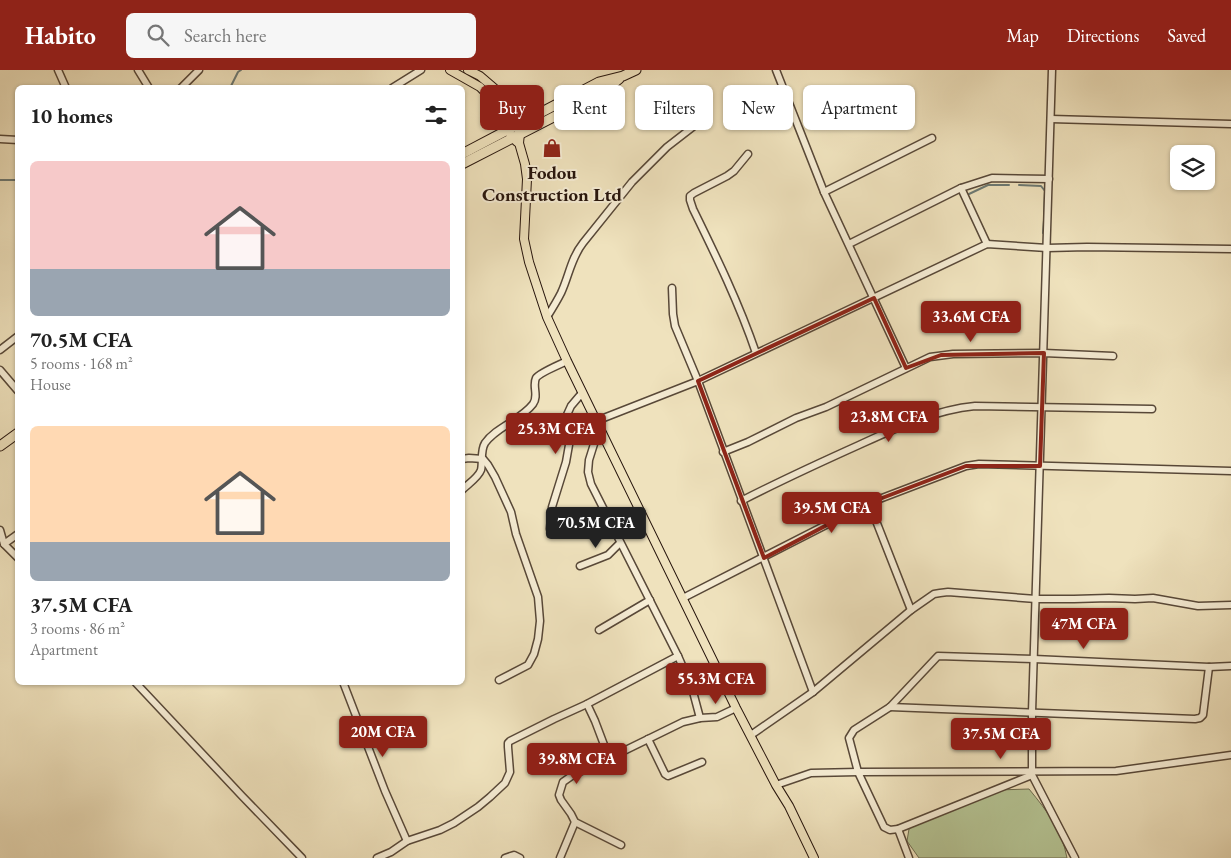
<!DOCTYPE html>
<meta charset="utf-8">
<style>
body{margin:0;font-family:"EB Garamond",serif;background:#f6f6f6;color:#222;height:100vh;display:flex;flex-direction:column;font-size:19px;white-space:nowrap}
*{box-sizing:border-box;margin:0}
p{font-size:16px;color:#767676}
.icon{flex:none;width:28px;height:28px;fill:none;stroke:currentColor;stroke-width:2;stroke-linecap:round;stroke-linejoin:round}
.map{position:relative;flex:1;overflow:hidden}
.drawer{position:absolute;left:15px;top:15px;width:450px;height:600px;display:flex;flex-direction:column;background:#fff;border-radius:8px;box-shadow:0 1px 4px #0004}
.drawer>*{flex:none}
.hud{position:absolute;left:480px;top:15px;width:475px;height:45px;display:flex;gap:10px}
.buttons{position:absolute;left:1170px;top:75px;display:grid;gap:10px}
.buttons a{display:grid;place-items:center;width:45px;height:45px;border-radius:8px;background:#fff;box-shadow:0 1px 4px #0004;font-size:25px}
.price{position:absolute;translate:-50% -42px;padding:0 11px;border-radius:5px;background:#8f2418;color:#fff;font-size:16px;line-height:32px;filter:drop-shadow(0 1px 2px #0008)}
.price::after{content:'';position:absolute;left:50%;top:30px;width:15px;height:11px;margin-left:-8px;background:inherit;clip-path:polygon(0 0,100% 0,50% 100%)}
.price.active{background:#222;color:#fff}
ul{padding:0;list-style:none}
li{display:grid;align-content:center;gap:10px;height:265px;padding:0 15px}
li span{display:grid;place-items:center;height:155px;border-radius:8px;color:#555}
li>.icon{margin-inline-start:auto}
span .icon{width:90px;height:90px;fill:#fffc;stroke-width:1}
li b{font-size:21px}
h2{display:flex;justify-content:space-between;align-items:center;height:60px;padding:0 15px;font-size:21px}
.tag{padding:0 18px;border-radius:8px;background:#fff;box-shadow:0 1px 4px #0004;font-size:18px;line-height:45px}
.tag.active{background:#8f2418;color:#fff}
header{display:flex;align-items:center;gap:30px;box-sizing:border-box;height:70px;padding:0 25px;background:#8f2418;color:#fff}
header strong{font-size:24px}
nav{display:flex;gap:28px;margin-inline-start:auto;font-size:18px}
.search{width:350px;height:45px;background:#f6f6f6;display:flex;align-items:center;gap:12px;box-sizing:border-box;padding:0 18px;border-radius:8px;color:#767676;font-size:19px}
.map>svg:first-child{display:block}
.green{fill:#b5c494;stroke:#6e6c50}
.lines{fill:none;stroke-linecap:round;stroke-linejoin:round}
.stream{stroke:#6c7973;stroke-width:2}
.minor-casing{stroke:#584838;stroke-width:9}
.major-casing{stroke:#26140c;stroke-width:10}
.highway-casing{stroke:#26140c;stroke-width:11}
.minor{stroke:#f5ecd4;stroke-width:6}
.major{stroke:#efe2bd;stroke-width:8}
.highway{stroke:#efe2bd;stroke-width:9}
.marked{fill:none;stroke:#8f2418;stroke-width:4;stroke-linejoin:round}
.labels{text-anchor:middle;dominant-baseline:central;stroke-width:4;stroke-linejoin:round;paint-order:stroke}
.poi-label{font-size:19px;font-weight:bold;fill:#26140c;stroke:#f5ecd4}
</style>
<header>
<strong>Habito</strong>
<div class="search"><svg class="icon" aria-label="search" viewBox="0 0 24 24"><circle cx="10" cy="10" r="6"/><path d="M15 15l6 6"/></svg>Search here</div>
<nav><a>Map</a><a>Directions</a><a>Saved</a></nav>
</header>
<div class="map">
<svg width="1231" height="788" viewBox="0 0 1231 788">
<rect width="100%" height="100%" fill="#efe2bd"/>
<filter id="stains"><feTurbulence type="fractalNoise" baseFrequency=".004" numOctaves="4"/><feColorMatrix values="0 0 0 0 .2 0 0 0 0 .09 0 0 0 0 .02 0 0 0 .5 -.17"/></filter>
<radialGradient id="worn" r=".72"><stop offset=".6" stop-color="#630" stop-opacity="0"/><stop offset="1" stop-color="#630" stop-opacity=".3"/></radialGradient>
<!-- green -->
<path class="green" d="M 1029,719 C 1047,741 1062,760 1067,788 L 919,788 L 907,771 L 909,759 L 925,749 L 998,720 Z"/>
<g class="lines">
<!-- stream -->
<g class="stream">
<path d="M 230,18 L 238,2 L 241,0"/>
<path d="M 0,110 L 18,110"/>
<path d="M 1019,115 L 1041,116 L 1045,121 L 1044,147"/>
<path d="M 969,124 L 988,115 L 1009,115"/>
<path d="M 1043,163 L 1044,150"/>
</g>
<!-- minor casing -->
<g class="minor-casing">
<g id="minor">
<path d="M 58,0 L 66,18"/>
<path d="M 138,0 L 149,18"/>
<path d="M 776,0 L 824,122 L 906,298"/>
<path d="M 1052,0 L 1032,642 L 1032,705 L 1075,788"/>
<path d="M 181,18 L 199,0"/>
<path d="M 392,18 L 421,0"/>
<path d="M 1051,49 L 1231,54"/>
<path d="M 0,69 L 18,70"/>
<path d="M 748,84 L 734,101 L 727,106 L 694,123 L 690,126 L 690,130 L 693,139 C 716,186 739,233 756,283"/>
<path d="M 961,118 L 987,174"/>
<path d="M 824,122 L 932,68"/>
<path d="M 849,174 L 961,118 L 992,108 L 1049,109"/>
<path d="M 672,218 L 673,244 L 675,256 L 698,311 L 813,622"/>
<path d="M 547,247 C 552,239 557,231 561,223 C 569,206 571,188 583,173 L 632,112 L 667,77 L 707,46"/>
<path d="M 0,280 L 18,266"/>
<path d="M 0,300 L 18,321"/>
<path d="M 596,351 L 698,311 L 987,174 L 1047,178 L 1087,177 L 1231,179"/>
<path d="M 599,358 L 589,390 L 588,402 L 591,414 L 678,586 L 692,618 L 700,648"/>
<path d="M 723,382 L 748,372 L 796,348 L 826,337 L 930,287 L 953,284 L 1044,283 L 1113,286"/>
<path d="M 462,389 L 469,388 L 483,389 L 488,395 L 495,407 L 511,442 L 516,464 L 538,527 L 540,551 L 538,569 L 534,584 L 528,595 L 499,610"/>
<path d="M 462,420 C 468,414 478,408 481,400 C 483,392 480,381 485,373 C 496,357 521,350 533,334 C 539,326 532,316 536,308 C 539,303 561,294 567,291"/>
<path d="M 741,431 C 780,411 819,393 859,375 C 896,358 934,340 975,336 L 1152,339"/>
<path d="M 869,433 L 911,540"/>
<path d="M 550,459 L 552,437 L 566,392 L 569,375 L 565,353 L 566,347 L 571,336 L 582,323"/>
<path d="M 0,460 L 4,474 L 18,488"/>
<path d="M 4,474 L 18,464"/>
<path d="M 580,496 L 608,485 L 620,473"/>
<path d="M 683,528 L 869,433 L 966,396 L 979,394 L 1231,401"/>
<path d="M 599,560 L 650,530"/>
<path d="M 135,612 L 242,726 L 302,788"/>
<path d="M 343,612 L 385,721 L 407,771"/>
<path d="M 587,634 L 595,651 L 609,688"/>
<path d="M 890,637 L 1195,649 L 1200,648 L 1203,645 L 1209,597"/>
<path d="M 751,665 L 813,622 L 911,540 L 934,524 L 940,523 L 948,522 L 1036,529 L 1074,529 L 1109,528 L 1135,529 L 1153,528 L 1198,536 L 1231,535"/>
<path d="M 648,669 L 665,704 L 668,706 L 702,692"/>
<path d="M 1032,705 L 898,759 L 890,760 L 884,757 L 858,702 L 849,668 L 854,660 L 890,637 L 938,586 L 1034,589 L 1209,597 L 1231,596"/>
<path d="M 776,715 L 811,703 L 858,702 L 1116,701 L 1231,685"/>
<path d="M 898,759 L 909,788"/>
<path d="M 621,775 L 575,752 L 571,744 L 561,730 L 559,725 L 563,712 L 573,705 L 591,697 L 683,652 L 700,648 L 717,647 L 736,638"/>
<path d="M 377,788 L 391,782 L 407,771 L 440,760 L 454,753 L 478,737 L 490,727 L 505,713 L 510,702 L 508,677 L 508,673 L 510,671 L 554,649 L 587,634 L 678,586"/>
<path d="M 505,788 L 514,785 L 520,788"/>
<path d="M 560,788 L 575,752"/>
</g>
</g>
<!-- major casing -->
<g class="major-casing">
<g id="major">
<path d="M 450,0 L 480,17 L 487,24 L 512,67 L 517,72"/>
<path d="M 468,0 L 480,6 L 494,18 L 500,27 L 520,63 L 519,73 L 525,94 L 527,109 L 524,169 L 529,192 L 547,247 L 567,291 L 736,638 L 776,715 L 789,736 L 814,788"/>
</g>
</g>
<!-- highway casing -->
<g class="highway-casing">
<g id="highway">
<path d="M 462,84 L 599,12 L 623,6 L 636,0"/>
<path d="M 462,94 L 604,21 L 619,9"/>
<path d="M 0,376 L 18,363"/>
</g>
</g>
<!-- minor -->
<use href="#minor" class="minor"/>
<!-- major -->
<use href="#major" class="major"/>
<!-- highway -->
<use href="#highway" class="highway"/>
</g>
<!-- marked area -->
<path class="marked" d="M 874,228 L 906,298 L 941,285 L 1044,283 L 1040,396 L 966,396 L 869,433 L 764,488 L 698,311 Z"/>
<!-- icons -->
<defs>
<g id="shop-bare" transform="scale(1.5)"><path d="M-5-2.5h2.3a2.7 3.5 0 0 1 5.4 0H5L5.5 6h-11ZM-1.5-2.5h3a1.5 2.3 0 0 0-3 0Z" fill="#8f2418" stroke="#f5ecd4" stroke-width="2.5" paint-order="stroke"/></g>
</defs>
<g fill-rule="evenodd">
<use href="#shop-bare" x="552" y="78"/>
</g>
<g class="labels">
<!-- poi labels -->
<g class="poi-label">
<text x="552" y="102">Fodou<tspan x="552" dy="22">Construction Ltd</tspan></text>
</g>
</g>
<rect width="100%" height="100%" filter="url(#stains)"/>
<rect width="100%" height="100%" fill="url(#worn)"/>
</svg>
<div class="buttons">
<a><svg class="icon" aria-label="layers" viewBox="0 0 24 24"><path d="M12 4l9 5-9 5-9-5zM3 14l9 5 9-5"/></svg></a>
</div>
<b class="price" style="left:971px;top:273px">33.6M CFA</b>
<b class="price" style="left:889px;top:373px">23.8M CFA</b>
<b class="price" style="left:556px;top:385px">25.3M CFA</b>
<b class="price" style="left:832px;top:464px">39.5M CFA</b>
<b class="price active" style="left:596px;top:479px">70.5M CFA</b>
<b class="price" style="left:1084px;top:580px">47M CFA</b>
<b class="price" style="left:716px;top:635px">55.3M CFA</b>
<b class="price" style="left:383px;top:688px">20M CFA</b>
<b class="price" style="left:1001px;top:690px">37.5M CFA</b>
<b class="price" style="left:577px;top:715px">39.8M CFA</b>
<div class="hud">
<a class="tag active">Buy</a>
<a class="tag">Rent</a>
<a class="tag">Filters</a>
<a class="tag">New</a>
<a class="tag">Apartment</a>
</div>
<section class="drawer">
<h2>10 homes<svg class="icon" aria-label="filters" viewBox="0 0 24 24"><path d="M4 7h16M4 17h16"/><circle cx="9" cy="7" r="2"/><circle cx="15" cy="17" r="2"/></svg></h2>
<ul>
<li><span style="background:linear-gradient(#f6c9c9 70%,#9aa5b1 0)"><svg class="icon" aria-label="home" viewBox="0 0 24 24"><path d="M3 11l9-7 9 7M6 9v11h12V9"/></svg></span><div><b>70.5M CFA</b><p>5 rooms · 168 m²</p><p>House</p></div></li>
<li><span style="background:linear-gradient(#ffd9b3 75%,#9aa5b1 0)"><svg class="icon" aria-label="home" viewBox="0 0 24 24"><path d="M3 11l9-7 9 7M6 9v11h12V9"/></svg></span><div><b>37.5M CFA</b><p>3 rooms · 86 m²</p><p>Apartment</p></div></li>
</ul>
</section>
</div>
